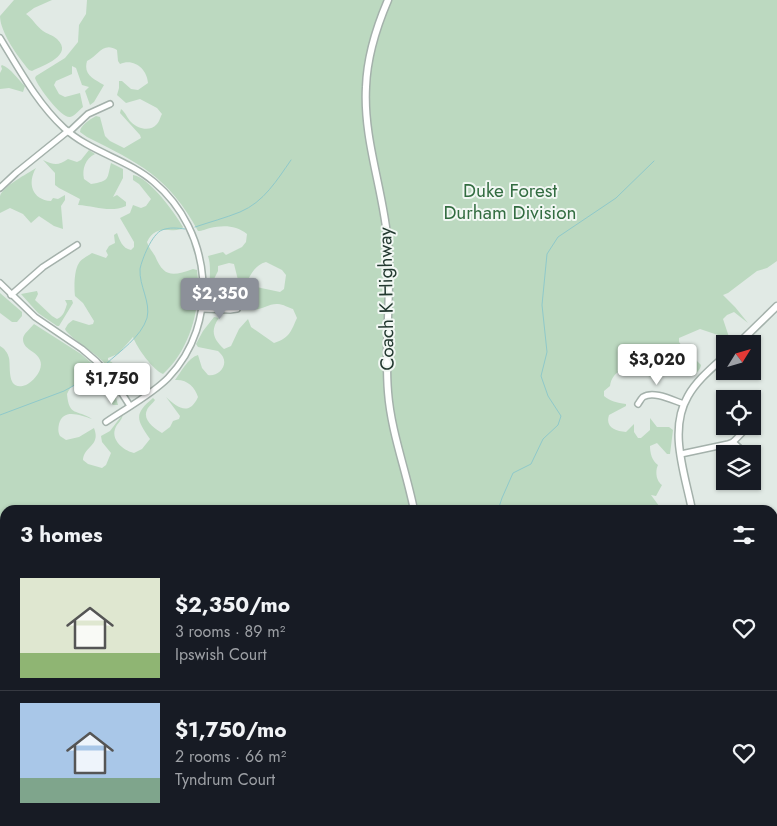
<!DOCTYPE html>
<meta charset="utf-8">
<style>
body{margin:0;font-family:Jost,sans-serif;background:#242831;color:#f1f3f6;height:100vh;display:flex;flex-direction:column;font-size:19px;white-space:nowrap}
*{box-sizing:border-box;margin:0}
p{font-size:16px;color:#9ea1a6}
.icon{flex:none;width:28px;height:28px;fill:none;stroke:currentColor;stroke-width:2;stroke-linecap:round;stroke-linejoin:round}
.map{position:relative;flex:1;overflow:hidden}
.details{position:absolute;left:0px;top:505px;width:778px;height:321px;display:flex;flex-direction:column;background:#171b24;border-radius:15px 15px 0 0;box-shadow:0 1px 4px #0004}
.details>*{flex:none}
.needle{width:32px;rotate:53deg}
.controls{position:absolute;left:716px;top:335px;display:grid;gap:10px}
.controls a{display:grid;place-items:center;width:45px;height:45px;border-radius:0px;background:#171b24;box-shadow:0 1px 4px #0004;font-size:25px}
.price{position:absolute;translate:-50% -42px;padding:0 11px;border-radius:5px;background:#fff;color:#222;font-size:16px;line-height:32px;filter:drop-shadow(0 1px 2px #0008)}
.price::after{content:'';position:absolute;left:50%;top:30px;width:15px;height:11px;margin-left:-8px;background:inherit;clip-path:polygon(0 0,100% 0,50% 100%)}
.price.active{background:#8c9099;color:#fff}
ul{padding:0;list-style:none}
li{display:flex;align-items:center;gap:15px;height:125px;padding:0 20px}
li+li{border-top:1px solid #363941}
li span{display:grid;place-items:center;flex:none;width:140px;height:100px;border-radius:0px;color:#555}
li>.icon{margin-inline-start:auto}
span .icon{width:60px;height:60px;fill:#fffc;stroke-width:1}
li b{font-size:21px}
h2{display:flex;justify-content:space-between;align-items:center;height:60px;padding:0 20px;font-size:21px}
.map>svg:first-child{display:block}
.green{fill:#bcd9c0}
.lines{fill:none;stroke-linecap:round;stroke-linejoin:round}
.stream{stroke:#8fc9ca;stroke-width:1}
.minor-casing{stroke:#a4b1ab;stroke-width:8}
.tertiary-casing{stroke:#a4b1ab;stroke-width:9}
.minor{stroke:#fff;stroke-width:5}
.tertiary{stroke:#fff;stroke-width:6}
.labels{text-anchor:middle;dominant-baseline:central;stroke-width:4;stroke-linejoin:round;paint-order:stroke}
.park-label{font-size:19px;fill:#326c40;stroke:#f1f7f3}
.street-label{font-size:19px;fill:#233930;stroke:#f1f7f3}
</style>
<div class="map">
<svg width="777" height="826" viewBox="0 0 777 826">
<rect width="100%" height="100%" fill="#e1eae5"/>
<!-- green -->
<g class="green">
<path d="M 14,0 L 52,0 L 34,8 L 26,14 C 33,19 37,27 43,31 C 47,34 53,35 57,39 C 74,55 44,65 32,71 L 29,70 C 18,57 0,32 0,16 Z"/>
<path d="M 87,0 L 777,0 L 777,261 L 767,268 L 757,271 L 728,293 L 723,295 L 735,307 L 748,323 L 734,312 L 727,315 L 723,319 L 730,340 L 725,344 L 723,349 L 720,348 L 718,335 L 700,329 L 679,338 L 679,342 L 686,351 C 661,350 682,375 691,366 C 692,364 693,361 695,359 L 701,365 C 700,371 696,373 691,376 C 677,370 665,370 651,377 L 646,375 C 650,369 654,368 652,360 L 647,358 C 638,361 638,365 636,374 L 633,376 L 621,370 C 614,374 611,379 610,386 L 604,391 L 604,396 C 610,401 617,403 626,404 L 626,406 L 609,415 C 605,427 615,431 626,432 L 634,424 L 634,432 L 638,438 L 641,438 L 650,430 L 650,418 L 657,427 L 669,427 L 673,430 L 670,454 L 667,454 L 657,443 L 650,446 C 650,453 652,461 658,465 C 655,471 656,481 662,485 L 656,496 L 651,495 L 662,510 L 5,510 L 5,821 L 705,821 L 702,826 L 0,826 L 0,346 C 4,348 8,353 9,358 C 11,367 6,392 26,385 C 34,381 44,369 40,360 C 37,351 23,350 23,339 C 23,334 31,328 34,324 L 81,354 L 96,367 L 115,394 L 118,405 L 113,405 L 112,404 L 101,386 C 87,383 74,378 67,394 C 69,417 77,409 92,419 C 80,415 63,408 59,424 C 58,429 58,432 60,436 L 66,440 L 79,437 L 94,428 C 101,446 84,446 83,460 L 88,464 L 102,468 L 106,465 L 111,453 L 102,442 L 101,436 L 110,431 L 123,414 C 122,421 117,423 115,429 C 111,441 125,451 134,453 L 142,449 L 150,439 C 136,419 134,414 153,398 L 155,400 C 153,403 148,407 147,410 C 142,420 155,429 162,433 L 170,427 L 173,421 L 179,419 L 180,416 L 166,397 C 177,407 189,417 198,397 C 195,387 187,379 175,380 C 181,372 188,358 198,355 L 202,368 L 208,375 C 217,377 228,367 223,357 C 222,355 220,353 218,351 L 198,347 L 196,344 L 203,331 L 214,317 L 219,318 C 210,330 213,339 224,349 L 231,346 L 239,329 L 248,319 L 251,327 L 274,343 C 290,338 291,331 297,318 L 293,309 C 289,308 283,304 278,304 C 267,303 258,314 248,307 L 245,297 L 251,286 L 280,292 L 284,289 L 286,275 L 282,270 L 266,262 C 247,267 249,291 232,298 L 238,280 L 234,264 L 229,263 L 218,266 L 218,271 L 214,279 L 216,301 L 213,300 C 206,291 213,270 208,256 L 223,252 L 226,255 L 242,247 L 246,242 L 247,234 C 236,225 223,225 210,228 C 205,229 203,231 198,231 C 169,177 139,163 87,137 L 80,132 C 80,125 91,119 96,116 L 100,117 L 105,136 L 110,141 L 124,148 L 141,138 L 140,135 L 120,113 L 121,109 C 126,113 127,118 131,122 C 138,129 150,132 157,124 C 160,121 160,117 162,114 L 157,108 L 140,99 L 126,103 L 117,95 L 119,88 L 119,81 L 122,81 L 131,89 L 138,90 L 148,83 C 147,69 134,58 120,64 L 118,61 L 117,50 C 103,41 98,56 87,61 C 83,75 94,79 104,85 L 94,102 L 90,105 L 85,91 L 89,87 L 82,85 L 76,68 L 72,66 L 72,74 L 56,81 L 54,85 L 59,94 L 65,97 L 80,93 L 83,107 C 79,110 75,116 70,117 C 61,118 38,87 35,78 L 36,76 L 65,58 L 78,42 L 79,25 L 86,14 Z"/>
<path d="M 2,65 C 12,69 17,79 25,86 L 23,92 L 9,88 L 0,89 L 0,73 L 2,69 L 1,66 Z"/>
<path d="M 89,150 L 95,154 C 85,159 82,169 84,179 L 91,184 C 110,181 107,179 111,163 L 123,169 L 123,178 L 113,197 L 117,195 L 126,202 L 126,206 C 110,213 95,206 78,205 L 80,199 L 59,188 L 55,185 L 55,173 L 43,160 C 54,165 58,166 68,159 L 77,162 L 81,160 Z"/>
<path d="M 36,168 C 27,183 32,200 51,201 L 53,198 L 58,199 L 65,195 L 65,200 L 61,206 L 63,229 L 54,226 L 39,216 L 31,223 L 23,214 L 10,208 L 0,213 C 0,208 0,201 0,196 C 3,186 27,174 36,168 Z"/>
<path d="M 133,175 C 149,177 175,213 183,227 L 182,229 C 167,233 156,224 147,242 C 149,248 152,251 155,256 C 164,278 173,276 193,269 L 197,270 C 202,306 190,350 163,374 C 153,370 137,348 133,337 L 118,354 L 108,358 L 108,360 C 112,362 116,366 120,367 C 124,368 128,366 132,368 C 140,374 142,382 147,389 L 138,395 C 126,390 110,367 98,357 C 90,350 68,336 65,329 L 68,324 L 73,320 L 89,325 L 93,324 L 94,321 L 83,303 L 75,296 C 74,288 74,270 79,263 C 81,259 88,256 92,253 L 106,258 L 108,255 L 106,251 L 109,246 L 115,243 L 114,235 L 117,233 C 120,241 122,248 131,250 L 134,247 L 134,242 L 120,218 L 130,213 L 133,205 L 141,208 L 146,206 L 151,199 L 139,184 L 133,180 Z"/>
<path d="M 37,291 L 38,294 L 35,300 L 52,316 L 57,319 C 64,316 65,310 67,304 L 65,300 L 72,300 L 73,303 L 59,326 L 57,326 L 38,313 L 21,294 Z"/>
<path d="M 0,293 L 22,312 L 22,316 L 17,322 L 12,322 L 0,313 Z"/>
<path d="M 711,821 L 766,821 L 769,825 L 777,824 L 777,826 L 710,826 Z"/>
</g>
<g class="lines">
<!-- stream -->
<g class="stream">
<path d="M 195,227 C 210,222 225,218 240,212 C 264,202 277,180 291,160"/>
<path d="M 106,364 C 120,351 141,337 147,318 C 151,302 139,286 140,269 C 142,259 152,234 162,230 C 170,227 177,228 185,229"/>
<path d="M 0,415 L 64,391 L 98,372"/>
<path d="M 498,510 L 502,498 L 513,473 L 531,464 L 543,439 L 558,425 L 561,416 L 548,396 L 541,376 L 547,352 L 542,305 L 547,254 L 558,237 L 616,198 L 654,161"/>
<path d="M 772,733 L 777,729"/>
<path d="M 716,826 L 716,821"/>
</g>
<!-- minor casing -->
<g class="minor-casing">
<g id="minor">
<path d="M 0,38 C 19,69 37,103 64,128 C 90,152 127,159 154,182 C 212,231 221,323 168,378 C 150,396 126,408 106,422"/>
<path d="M 69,132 L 88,114 L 110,104"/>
<path d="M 0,188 L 16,173 L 68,131"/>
<path d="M 0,283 L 35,317 L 82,349 L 96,361 L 114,381 L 130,406"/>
<path d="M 11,295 L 43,267 L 77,245"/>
<path d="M 202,309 L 230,310 L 237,309"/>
<path d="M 638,404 C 640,401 641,399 643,397 C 654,390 674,401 684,404"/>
<path d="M 733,442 L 746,454"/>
<path d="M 681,454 L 728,444 L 733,442 L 748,427"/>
<path d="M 772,577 L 777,572"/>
</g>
</g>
<!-- tertiary casing -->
<g class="tertiary-casing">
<g id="tertiary">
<path d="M 388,0 C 376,28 367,57 366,87 C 363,140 384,192 388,244 C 392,293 384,343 388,392 C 391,432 406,470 414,510"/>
<path d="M 738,344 L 777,306"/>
<path d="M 692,510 C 685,474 668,430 688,396 C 697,380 712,368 725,356"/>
<path d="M 772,632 L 777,635"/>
<path d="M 389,821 L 389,826"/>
</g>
</g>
<!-- minor -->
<use href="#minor" class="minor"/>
<!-- tertiary -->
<use href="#tertiary" class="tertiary"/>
</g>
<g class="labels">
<!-- park labels -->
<g class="park-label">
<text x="510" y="190">Duke Forest<tspan x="510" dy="22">Durham Division</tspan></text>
</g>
<!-- street labels -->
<g class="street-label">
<text transform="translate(386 299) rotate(-91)">Coach K Highway</text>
</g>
</g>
</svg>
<div class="controls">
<a><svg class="needle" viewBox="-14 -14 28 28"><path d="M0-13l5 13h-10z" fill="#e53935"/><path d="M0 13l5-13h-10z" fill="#9ea1a6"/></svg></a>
<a><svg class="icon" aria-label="locate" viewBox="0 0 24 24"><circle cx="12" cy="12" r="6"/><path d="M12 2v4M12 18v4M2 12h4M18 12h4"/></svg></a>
<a><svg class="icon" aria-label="layers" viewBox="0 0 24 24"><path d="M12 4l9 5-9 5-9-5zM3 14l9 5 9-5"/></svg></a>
</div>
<b class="price active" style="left:220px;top:320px">$2,350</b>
<b class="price" style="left:657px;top:386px">$3,020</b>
<b class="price" style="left:112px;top:405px">$1,750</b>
<section class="details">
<h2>3 homes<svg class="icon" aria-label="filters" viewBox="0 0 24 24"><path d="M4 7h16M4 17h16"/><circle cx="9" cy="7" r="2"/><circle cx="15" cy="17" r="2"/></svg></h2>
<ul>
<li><span style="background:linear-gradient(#dfe7d0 75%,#8fb573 0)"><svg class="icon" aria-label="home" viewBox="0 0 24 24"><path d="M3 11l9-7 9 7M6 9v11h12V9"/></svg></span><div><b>$2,350/mo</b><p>3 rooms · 89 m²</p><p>Ipswish Court</p></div><svg class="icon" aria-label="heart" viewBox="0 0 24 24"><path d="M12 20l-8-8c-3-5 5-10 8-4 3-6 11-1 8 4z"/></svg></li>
<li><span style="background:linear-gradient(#a9c7e8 75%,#7fa58c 0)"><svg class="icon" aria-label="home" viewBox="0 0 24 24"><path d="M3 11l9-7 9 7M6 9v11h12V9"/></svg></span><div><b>$1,750/mo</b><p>2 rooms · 66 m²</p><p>Tyndrum Court</p></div><svg class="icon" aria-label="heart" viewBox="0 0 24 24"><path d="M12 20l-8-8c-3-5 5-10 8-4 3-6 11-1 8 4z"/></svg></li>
</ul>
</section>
</div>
